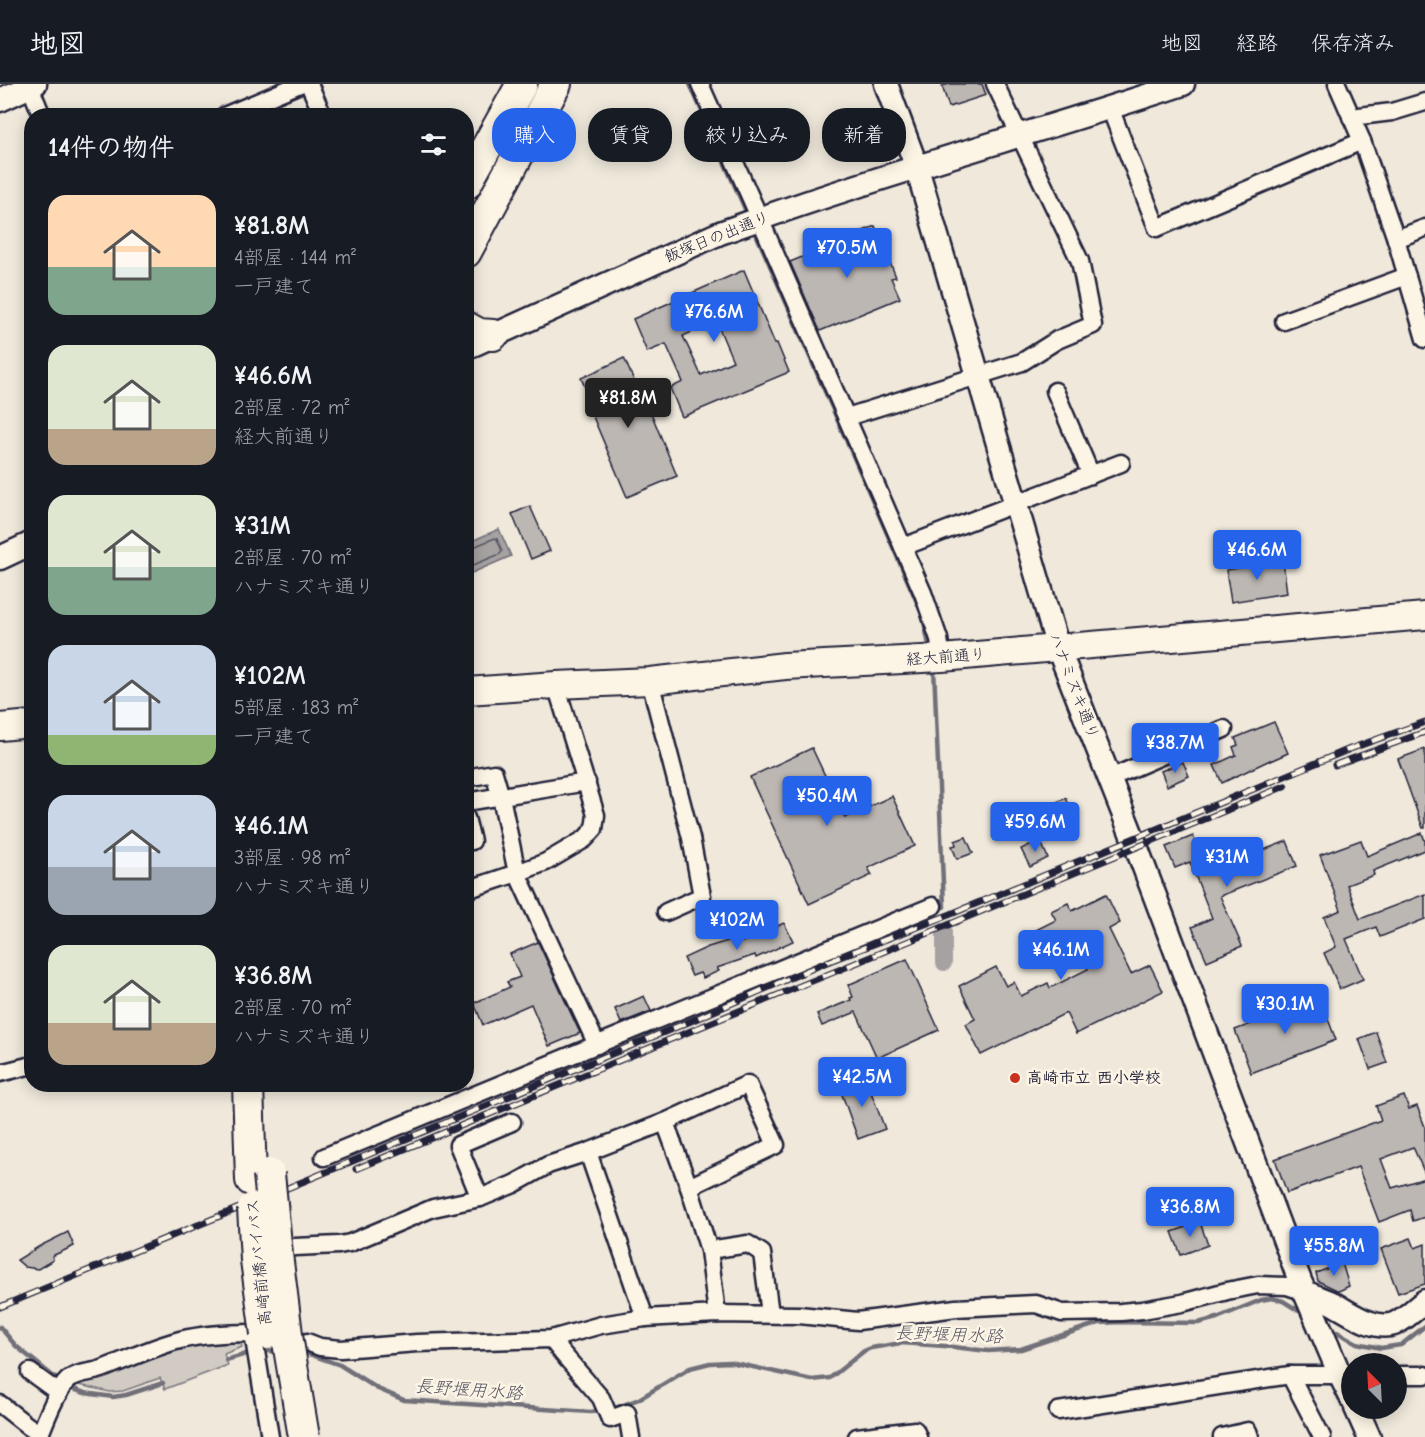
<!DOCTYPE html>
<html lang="ja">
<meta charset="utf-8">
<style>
body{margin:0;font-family:"Comic Neue","Klee One",sans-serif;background:#242831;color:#f1f3f6;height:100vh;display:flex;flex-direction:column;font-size:22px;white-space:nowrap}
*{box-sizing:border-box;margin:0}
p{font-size:20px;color:#9ea1a6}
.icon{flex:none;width:33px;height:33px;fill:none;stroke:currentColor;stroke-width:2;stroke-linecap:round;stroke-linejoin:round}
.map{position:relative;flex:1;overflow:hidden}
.details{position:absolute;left:24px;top:24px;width:450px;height:984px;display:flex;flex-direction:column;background:#171b24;border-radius:24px;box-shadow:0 3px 15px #0003}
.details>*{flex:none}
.guide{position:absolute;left:492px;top:24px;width:570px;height:54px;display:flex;gap:12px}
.needle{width:39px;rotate:336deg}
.buttons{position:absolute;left:1341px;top:1269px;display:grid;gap:12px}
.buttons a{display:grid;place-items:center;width:66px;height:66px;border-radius:50%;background:#171b24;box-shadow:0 3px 15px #0003;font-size:30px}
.price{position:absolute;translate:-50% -51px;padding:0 14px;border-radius:6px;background:#2563eb;color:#fff;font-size:20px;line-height:39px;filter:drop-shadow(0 2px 3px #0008)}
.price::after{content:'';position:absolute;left:50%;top:36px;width:18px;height:14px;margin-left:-9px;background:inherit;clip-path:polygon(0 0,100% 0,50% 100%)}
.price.selected{background:#222;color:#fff}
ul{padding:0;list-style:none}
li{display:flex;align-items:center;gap:18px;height:150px;padding:0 24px}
li span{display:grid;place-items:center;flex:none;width:168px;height:120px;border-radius:18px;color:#555}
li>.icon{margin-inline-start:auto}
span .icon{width:72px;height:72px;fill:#fffc;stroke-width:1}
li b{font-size:26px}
h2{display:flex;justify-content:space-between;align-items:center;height:72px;padding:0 24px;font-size:26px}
.pill{padding:0 21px;border-radius:24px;background:#171b24;box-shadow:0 3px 15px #0003;font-size:21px;line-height:54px}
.pill.selected{background:#2563eb;color:#fff}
header{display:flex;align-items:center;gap:36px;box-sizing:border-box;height:84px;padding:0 30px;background:#171b24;border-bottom:2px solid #363941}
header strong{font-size:28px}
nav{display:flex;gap:33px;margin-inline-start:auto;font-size:21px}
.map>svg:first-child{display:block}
.green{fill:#d1cbc3;stroke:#7a767f;stroke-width:1.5}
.water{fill:#a6a2a2;stroke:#716f79;stroke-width:1.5}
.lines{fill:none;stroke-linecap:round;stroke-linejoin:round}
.shore{stroke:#575564;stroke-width:1.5}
.stream{stroke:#716f79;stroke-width:4.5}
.canal{stroke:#a6a2a2;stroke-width:16}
.building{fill:#bcb7b3;stroke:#22223b;stroke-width:1.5;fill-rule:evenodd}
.street-casing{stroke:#22223b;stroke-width:21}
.secondary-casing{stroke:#22223b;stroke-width:27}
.primary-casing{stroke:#22223b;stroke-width:30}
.highway-casing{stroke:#22223b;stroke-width:34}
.street{stroke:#fcf5e5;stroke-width:16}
.secondary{stroke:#fcf5e5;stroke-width:22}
.primary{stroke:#fcf5e5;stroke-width:26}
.highway{stroke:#fcf5e5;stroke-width:30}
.rail-casing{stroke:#22223b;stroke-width:7}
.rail{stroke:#fcf5e5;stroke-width:4.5;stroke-dasharray:14;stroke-linecap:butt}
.highway-bridge-casing{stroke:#22223b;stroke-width:34;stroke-linecap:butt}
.highway-bridge{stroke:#fcf5e5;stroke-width:30}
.poi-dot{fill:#c8321e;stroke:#fcf5e5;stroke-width:2}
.labels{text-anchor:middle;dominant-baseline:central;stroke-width:5;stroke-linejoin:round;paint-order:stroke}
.street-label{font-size:16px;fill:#22223b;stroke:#fcf5e5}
.poi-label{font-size:16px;font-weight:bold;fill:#22223b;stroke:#fcf5e5;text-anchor:start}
.water-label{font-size:18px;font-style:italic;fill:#575564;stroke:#fcf5e5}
</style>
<header>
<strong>地図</strong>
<nav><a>地図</a><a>経路</a><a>保存済み</a></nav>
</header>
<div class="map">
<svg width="1425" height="1353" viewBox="0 0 1425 1353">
<rect width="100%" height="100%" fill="#efe8db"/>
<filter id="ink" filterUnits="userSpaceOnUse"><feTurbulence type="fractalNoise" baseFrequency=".0167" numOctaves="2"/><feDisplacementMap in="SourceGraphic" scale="12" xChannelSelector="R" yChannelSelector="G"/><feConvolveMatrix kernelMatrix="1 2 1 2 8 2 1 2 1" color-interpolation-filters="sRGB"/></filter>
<g filter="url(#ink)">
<!-- green -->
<path class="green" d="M 239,1253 L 242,1263 L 224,1270 L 228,1281 L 165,1305 L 160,1294 L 123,1307 L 110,1308 L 75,1300 L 173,1263 Z"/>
<!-- water -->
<path class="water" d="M 499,445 L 511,472 L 467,491 L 467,459 Z"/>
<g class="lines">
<!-- shore -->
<path class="shore" d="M 466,464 L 471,464 L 495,454 L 497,455 L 502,467 L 500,470 L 466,484"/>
<!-- stream -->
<g class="stream">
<path d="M 690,0 L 748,132"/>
<path d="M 754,145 L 920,525"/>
<path d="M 923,533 L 930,566"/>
<path d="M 934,583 L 944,823"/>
<path d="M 0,1243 L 16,1262 L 59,1297 L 73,1305 L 85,1309 L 113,1313 L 126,1311 L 163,1299"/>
<path d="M 1337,1248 L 1357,1259 L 1381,1264 L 1401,1261 L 1425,1242"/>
<path d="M 261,1267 L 279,1267"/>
<path d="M 300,1267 L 340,1281 L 378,1305 L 404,1316 L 591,1328 L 615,1324 L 639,1315 L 690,1284 L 710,1279 L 730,1278 L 812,1296 L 830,1294 L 864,1267 L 871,1264 L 901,1259 L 944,1262 L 988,1267 L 1021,1265 L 1099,1239 L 1122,1238 L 1198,1239 L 1217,1234 L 1261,1216 L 1272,1214 L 1283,1217 L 1299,1227"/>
<path d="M 226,1276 L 253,1268"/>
</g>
<!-- canal -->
<path class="canal" d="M 944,847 L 944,879"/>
</g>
<!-- building -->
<g class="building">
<path d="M 950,0 L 982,0 L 986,11 L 949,23 L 942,2 Z"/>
<path d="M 875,142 L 896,193 L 891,194 L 900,214 L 820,247 L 790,178 L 847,155 L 846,154 Z"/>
<path d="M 744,186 L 775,260 L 777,259 L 789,288 L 682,333 L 670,304 L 683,298 L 666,260 L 647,268 L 633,235 ZM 716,237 L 733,277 L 701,291 L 683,252 Z"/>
<path d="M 624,274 L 639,308 L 642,307 L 677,392 L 627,413 L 591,328 L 595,326 L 581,294 Z"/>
<path d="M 530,422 L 550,467 L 531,475 L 512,430 Z"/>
<path d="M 1283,477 L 1287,509 L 1231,518 L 1226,486 Z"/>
<path d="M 1274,638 L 1288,669 L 1270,677 L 1270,676 L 1222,699 L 1214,681 L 1236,671 L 1233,663 L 1238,661 L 1235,654 Z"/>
<path d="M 812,664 L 845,734 L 892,712 L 915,762 L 868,784 L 872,791 L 809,820 L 750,693 Z"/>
<path d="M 1425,665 L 1425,744 L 1423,744 L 1398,675 Z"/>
<path d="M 1183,678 L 1189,692 L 1167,702 L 1161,687 Z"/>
<path d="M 1066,714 L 1074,733 L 1050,744 L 1041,725 Z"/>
<path d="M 1422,749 L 1425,757 L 1425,766 L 1373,787 L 1374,791 L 1347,801 L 1360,835 L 1425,810 L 1425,835 L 1380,853 L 1376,843 L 1346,855 L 1363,895 L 1340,905 L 1324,869 L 1336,863 L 1324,833 L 1341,826 L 1320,771 L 1361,756 L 1367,772 Z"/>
<path d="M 1193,752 L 1209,787 L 1287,757 L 1297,782 L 1220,812 L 1242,862 L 1207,877 L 1192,843 L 1212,834 L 1190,778 L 1175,784 L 1166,763 Z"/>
<path d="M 966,753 L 973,769 L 957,775 L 952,762 L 956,761 L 955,757 Z"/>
<path d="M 1040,756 L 1048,774 L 1030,783 L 1021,765 Z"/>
<path d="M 1106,810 L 1120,839 L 1109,845 L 1131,890 L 1150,881 L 1163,907 L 1076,950 L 1066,929 L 981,971 L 966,940 L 975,935 L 959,902 L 996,883 L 1006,902 L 1014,898 L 1021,912 L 1048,899 L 1050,904 L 1088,885 L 1074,856 L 1032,877 L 1020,854 L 1056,836 L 1051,827 L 1068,819 L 1072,827 Z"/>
<path d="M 784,839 L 793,857 L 756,874 L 755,871 L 717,884 L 719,887 L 703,894 L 700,889 L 692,892 L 684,874 L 708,863 L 741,853 L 742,858 Z"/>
<path d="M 538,858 L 580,949 L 549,962 L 531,920 L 483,941 L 474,919 L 510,903 L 507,898 L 520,893 L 510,870 Z"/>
<path d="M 907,875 L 939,946 L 877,974 L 856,928 L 822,942 L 817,930 L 851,916 L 850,914 L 853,913 L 848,901 Z"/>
<path d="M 644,912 L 651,927 L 621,939 L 615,925 Z"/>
<path d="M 1320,914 L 1336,956 L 1251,989 L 1235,946 Z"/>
<path d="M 1376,948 L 1387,979 L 1370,985 L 1359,955 Z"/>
<path d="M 865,992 L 885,1045 L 858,1055 L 839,1002 Z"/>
<path d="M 1404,1012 L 1409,1025 L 1417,1022 L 1425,1043 L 1425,1090 L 1413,1063 L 1381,1075 L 1392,1104 L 1425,1094 L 1425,1133 L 1413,1137 L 1410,1126 L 1379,1138 L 1358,1083 L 1287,1109 L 1275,1075 L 1381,1036 L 1376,1022 Z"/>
<path d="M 1200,1138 L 1208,1161 L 1181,1171 L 1172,1148 Z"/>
<path d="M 68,1148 L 74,1162 L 52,1172 L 53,1176 L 38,1185 L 25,1183 L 17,1176 L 40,1162 Z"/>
<path d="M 1411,1154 L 1415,1164 L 1425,1160 L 1425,1200 L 1398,1209 L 1381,1165 Z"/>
<path d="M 1342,1179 L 1349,1202 L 1339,1207 L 1318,1197 L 1316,1189 Z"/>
</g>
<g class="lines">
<!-- street casing -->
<g class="street-casing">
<g id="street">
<path d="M 29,0 L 42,32"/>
<path d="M 309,0 L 323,32"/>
<path d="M 700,0 L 760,135 L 923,509 L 939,555 L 942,574"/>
<path d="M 1337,0 L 1362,57 L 1396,155 L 1425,255"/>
<path d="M 1110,24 L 1157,144 L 1362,57"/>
<path d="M 224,32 L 300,0"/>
<path d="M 1351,33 L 1392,28 L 1425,18"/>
<path d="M 1396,155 L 1425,144"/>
<path d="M 1284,237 L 1407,192"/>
<path d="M 1055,307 L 1091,391"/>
<path d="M 847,333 L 1022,278 L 1057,256 L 1093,241 L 1080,177 L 995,0"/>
<path d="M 903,463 L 1121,379"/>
<path d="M 650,597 L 691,754 L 702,812 L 666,828"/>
<path d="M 466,694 L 494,689 L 501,713 L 517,789 L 597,961"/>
<path d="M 1110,694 L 1224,645"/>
<path d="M 466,718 L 587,698"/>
<path d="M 466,734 L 472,757"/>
<path d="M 466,806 L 517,789 L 546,778 L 585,755 L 594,745 L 596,731 L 556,601"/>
<path d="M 0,989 L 32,981"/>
<path d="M 665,1038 L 689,1103 L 709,1166 L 717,1230"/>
<path d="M 588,1068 L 645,1234"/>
<path d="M 324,1073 L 933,822"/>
<path d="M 480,1114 L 458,1061 L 512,1038"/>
<path d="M 709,1166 L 748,1160 L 762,1169 L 770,1230"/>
<path d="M 270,1167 L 295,1163 L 339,1161 L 350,1159 L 433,1124 L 480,1114 L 514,1100 L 548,1081 L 588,1068 L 665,1038 L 748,1000 L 776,1061 L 689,1103"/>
<path d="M 551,1255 L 563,1270 L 601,1314 L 610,1335 L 627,1329 L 631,1353"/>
<path d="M 307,1258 L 320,1263 L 341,1265 L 417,1259 L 551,1255 L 601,1241 L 645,1234 L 717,1230 L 799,1231 L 858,1237 L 956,1224 L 1036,1220 L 1062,1229 L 1121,1228 L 1142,1226 L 1182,1219 L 1227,1207 L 1258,1201 L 1287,1202 L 1305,1208"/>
<path d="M 30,1288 L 59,1309"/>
<path d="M 1290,1291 L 1322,1353"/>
<path d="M 1396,1291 L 1425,1291"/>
<path d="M 0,1320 L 28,1342 L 40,1350"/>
<path d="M 1058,1327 L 1290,1291 L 1351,1291"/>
<path d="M 39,1353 C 45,1338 56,1307 68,1296 C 77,1288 91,1289 102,1285 C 128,1275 153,1263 180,1256 C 204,1250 229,1249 253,1249 L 270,1353"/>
<path d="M 857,1353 L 915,1346 L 918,1353"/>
<path d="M 1222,1353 L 1248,1347 L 1250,1353"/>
</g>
</g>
<!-- secondary casing -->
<g class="secondary-casing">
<g id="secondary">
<path d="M 886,0 L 917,84 L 1058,564 L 1133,754 L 1300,1197 L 1340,1291 L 1352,1315"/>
<path d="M 0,16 L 35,0"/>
<path d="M 466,264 L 720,149 C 872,93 1029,51 1183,0"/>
<path d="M 0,474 L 32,459"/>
<path d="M 1305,1208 C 1314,1212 1323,1215 1332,1219 C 1349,1228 1373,1247 1394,1240 C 1405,1235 1415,1225 1425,1217"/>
<path d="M 1356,1324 L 1369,1353"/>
</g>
</g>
<!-- primary casing -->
<g class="primary-casing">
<g id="primary">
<path d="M 466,607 L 556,601 L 650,597 L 785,582 L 942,574 L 1425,532"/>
<path d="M 0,643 L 32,640"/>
</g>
</g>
<!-- highway casing -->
<g class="highway-casing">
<g id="highway">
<path d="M 466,100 L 522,0"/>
<path d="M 466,168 L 556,0"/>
<path d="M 466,243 L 479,250 L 493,251"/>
<path d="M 248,1000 L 251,1096"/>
</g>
</g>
<!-- street -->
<use href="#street" class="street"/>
<!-- secondary -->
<use href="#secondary" class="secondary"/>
<!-- primary -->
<use href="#primary" class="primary"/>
<!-- highway -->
<use href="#highway" class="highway"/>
<!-- rail casing -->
<g class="rail-casing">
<g id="rail">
<path d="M 1335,681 L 1425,648"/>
<path d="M 356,1085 L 1285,702"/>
<path d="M 0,1223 L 691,937 L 827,878 L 951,830 L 1350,665 L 1425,638"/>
</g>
</g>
<!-- rail -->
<use href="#rail" class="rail"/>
<!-- highway-bridge casing -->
<g class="highway-bridge-casing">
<g id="highway-bridge">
<path d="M 269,1090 L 277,1170 L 288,1258 L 304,1353"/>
<path d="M 253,1124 L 256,1176 L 266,1250"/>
</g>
</g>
<!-- highway-bridge -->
<use href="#highway-bridge" class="highway-bridge"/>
</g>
</g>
<!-- markers -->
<circle class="poi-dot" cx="1015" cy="994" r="6"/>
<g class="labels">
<!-- street labels -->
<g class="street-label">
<text transform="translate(717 153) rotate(-22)">飯塚日の出通り</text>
<text transform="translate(946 573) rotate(-4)">経大前通り</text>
<text transform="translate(1074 602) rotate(69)">ハナミズキ通り</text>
<text transform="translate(259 1178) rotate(-96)">高崎前橋バイパス</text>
</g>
<!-- poi labels -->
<g class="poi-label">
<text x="1027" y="994">高崎市立 西小学校</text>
</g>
<!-- water labels -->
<g class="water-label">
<text transform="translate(949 1251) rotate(2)">長野堰用水路</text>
<text transform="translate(469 1306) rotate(4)">長野堰用水路</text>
</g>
</g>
</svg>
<div class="buttons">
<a><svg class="needle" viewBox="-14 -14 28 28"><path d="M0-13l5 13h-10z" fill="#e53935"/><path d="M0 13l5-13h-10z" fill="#9ea1a6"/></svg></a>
</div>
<b class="price" style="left:847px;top:195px">¥70.5M</b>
<b class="price" style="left:714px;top:259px">¥76.6M</b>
<b class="price selected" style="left:628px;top:345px">¥81.8M</b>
<b class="price" style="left:1257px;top:497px">¥46.6M</b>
<b class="price" style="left:1175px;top:690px">¥38.7M</b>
<b class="price" style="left:827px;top:743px">¥50.4M</b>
<b class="price" style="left:1035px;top:769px">¥59.6M</b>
<b class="price" style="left:1227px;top:804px">¥31M</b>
<b class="price" style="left:737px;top:867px">¥102M</b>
<b class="price" style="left:1061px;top:897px">¥46.1M</b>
<b class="price" style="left:1285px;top:951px">¥30.1M</b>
<b class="price" style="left:862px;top:1024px">¥42.5M</b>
<b class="price" style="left:1190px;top:1154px">¥36.8M</b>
<b class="price" style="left:1334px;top:1193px">¥55.8M</b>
<div class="guide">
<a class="pill selected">購入</a>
<a class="pill">賃貸</a>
<a class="pill">絞り込み</a>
<a class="pill">新着</a>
</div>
<section class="details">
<h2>14件の物件<svg class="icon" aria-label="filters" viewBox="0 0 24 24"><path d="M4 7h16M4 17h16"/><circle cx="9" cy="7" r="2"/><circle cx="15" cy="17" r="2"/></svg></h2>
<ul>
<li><span style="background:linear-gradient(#ffd9b3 60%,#7fa58c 0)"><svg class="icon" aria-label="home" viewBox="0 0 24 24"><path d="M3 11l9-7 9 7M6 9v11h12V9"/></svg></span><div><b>¥81.8M</b><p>4部屋 · 144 m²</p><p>一戸建て</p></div></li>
<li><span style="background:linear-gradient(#dfe7d0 70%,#b9a48a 0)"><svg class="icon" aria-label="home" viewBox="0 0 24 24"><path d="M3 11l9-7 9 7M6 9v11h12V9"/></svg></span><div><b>¥46.6M</b><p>2部屋 · 72 m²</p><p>経大前通り</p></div></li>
<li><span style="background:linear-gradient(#dfe7d0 60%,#7fa58c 0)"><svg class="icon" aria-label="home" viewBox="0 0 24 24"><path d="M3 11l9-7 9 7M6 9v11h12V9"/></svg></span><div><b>¥31M</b><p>2部屋 · 70 m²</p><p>ハナミズキ通り</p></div></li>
<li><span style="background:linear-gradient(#c9d6e8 75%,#8fb573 0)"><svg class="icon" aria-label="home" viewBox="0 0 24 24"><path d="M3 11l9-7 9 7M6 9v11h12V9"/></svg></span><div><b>¥102M</b><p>5部屋 · 183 m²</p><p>一戸建て</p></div></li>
<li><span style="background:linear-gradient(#c9d6e8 60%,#9aa5b1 0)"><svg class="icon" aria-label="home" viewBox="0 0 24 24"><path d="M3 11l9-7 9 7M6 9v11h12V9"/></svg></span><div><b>¥46.1M</b><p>3部屋 · 98 m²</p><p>ハナミズキ通り</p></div></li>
<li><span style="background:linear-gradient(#dfe7d0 65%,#b9a48a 0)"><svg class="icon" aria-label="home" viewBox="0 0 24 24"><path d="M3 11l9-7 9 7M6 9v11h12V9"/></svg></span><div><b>¥36.8M</b><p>2部屋 · 70 m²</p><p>ハナミズキ通り</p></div></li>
</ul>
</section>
</div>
